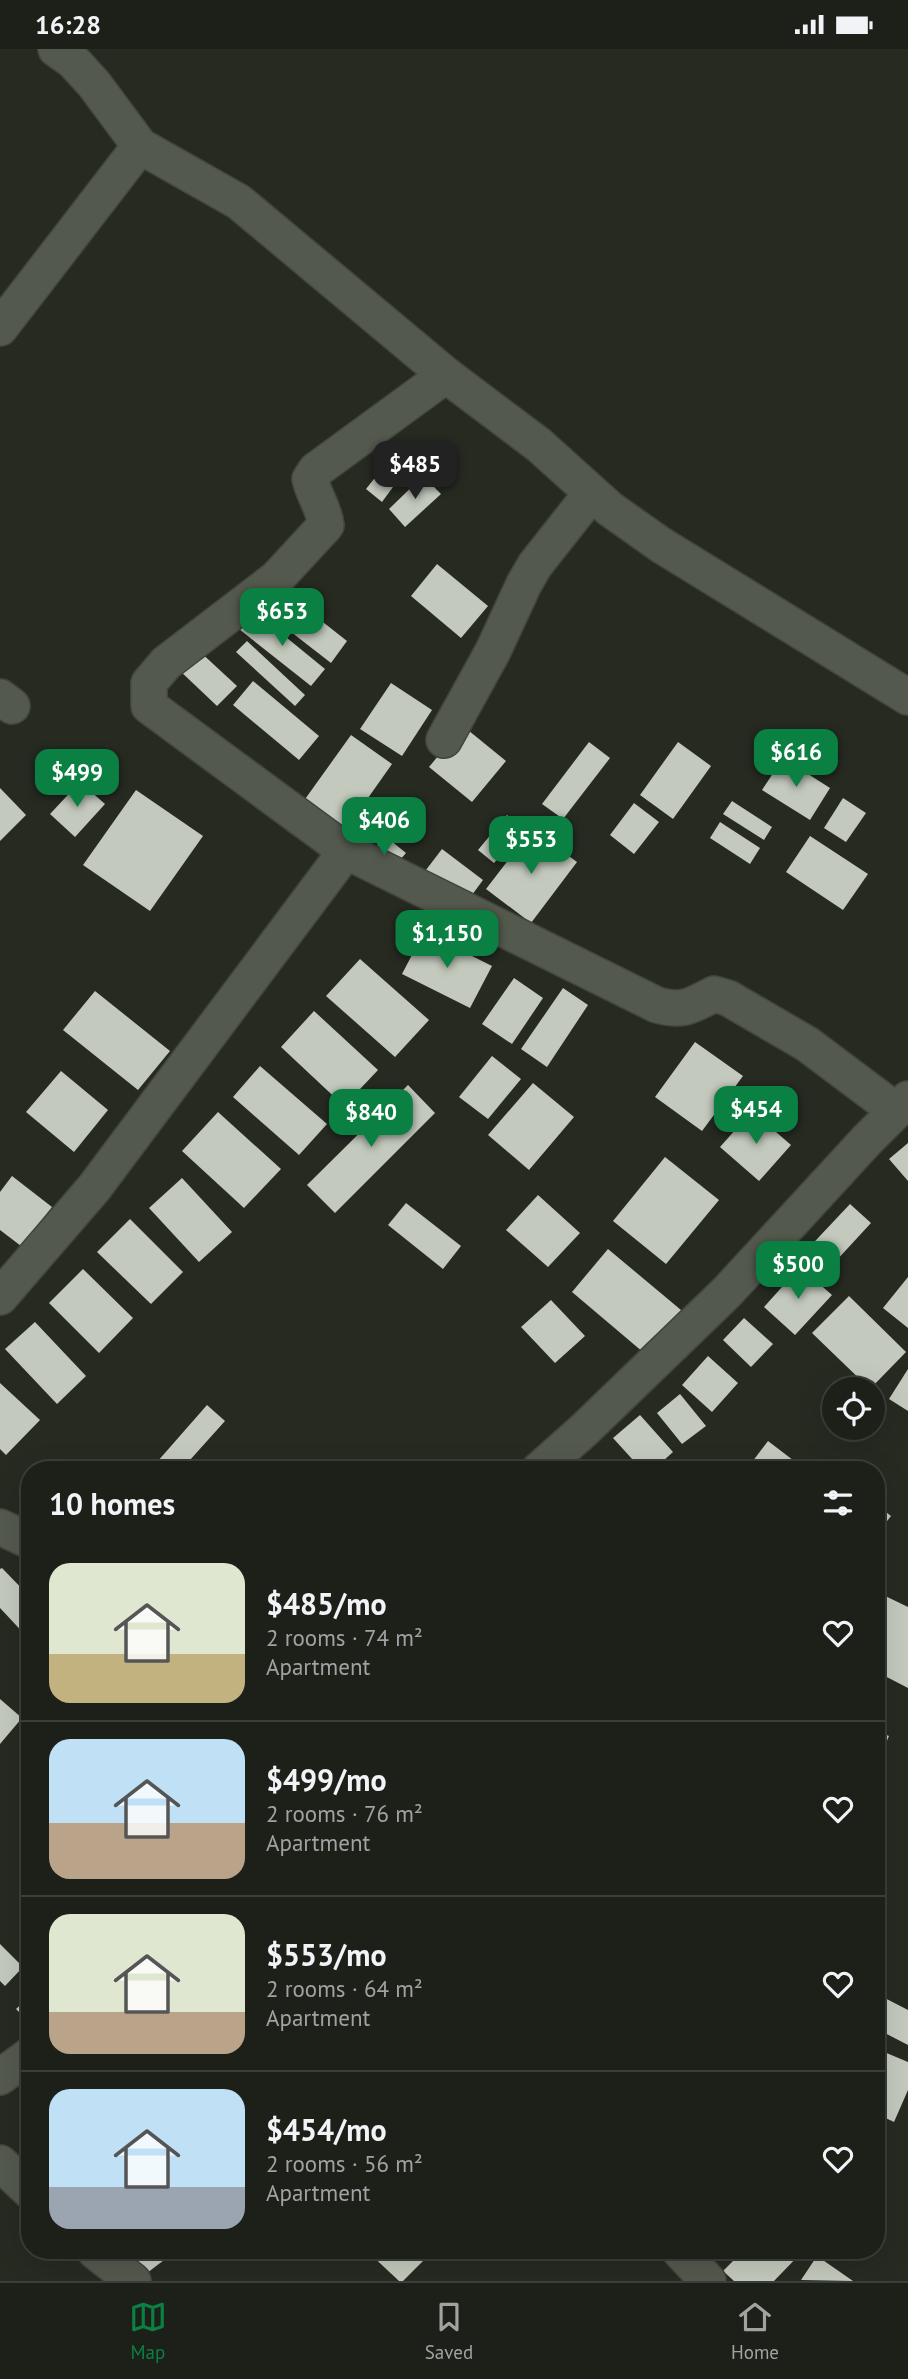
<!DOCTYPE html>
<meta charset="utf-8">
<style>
body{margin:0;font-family:"PT Sans",sans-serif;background:#252822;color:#f1f3f6;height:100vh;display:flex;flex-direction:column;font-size:26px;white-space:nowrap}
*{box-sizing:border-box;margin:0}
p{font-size:23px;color:#a0a3a2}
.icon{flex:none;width:38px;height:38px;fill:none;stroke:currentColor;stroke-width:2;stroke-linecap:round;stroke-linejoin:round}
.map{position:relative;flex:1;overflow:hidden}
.details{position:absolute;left:21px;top:1412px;width:864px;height:798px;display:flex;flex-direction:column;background:#1c2019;border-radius:28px;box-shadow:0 7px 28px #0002,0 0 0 2px #3a3e38}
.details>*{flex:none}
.fabs{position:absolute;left:822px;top:1328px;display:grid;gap:14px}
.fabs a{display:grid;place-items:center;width:63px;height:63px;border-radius:50%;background:#1c2019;box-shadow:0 7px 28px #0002,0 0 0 2px #3a3e38;font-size:35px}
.price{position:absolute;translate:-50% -60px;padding:0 16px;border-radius:14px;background:#0b8043;color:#fff;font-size:23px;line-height:46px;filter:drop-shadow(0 2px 4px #0008)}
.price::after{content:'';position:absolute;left:50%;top:42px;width:21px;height:16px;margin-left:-10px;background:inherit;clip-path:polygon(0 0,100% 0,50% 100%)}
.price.active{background:#222;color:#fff}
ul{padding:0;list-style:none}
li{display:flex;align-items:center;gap:21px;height:175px;padding:0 28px}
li+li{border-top:2px solid #3a3e38}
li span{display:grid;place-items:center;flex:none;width:196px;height:140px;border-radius:21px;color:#555}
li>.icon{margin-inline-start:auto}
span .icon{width:84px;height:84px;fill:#fffc;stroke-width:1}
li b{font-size:30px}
h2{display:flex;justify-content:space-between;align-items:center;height:84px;padding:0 28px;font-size:30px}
.status{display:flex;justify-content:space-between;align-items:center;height:49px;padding:0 35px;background:#1c2019;direction:ltr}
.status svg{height:19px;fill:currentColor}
.tabs{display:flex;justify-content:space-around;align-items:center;height:98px;border-top:2px solid #3a3e38;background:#1c2019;font-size:19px;color:#a0a3a2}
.tabs a{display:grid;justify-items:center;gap:4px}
.tabs .active{color:#0b8043}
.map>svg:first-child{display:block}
.building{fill:#c3c9bd}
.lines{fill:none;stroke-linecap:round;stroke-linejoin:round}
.street-casing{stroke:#41453d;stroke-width:38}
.street{stroke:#54594e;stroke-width:35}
</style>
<div class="status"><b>16:28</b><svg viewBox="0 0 49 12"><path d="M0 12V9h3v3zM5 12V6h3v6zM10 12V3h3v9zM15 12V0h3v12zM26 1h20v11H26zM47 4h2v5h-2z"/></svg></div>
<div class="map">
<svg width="908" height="2232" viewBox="0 0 908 2232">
<rect width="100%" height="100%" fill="#262a21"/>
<!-- building -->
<g class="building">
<path d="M 389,411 L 404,423 L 382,453 L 366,440 Z"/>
<path d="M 423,427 L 441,445 L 405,478 L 389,460 Z"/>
<path d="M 437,515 L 488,557 L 461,589 L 411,547 Z"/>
<path d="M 272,533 L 347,592 L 331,614 L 255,555 Z"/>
<path d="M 254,562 L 325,620 L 311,637 L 239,580 Z"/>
<path d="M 247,592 L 305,646 L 295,657 L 236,603 Z"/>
<path d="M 197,600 L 237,637 L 217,657 L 178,620 Z"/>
<path d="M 253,632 L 319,687 L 299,711 L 233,656 Z"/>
<path d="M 391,634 L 432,661 L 402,707 L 360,680 Z"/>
<path d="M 463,677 L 506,712 L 472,753 L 429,718 Z"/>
<path d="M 351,686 L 392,715 L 344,783 L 303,753 Z"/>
<path d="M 589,693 L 610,709 L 563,770 L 542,755 Z"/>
<path d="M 678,693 L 711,717 L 673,770 L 640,746 Z"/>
<path d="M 783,709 L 830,739 L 810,771 L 762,741 Z"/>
<path d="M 80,733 L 105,755 L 75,788 L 50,765 Z"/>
<path d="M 0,739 L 26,766 L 0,792 Z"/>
<path d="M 136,741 L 203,787 L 150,862 L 83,816 Z"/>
<path d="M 843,749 L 866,764 L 846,793 L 824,779 Z"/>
<path d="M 732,752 L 772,778 L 764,791 L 723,765 Z"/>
<path d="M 634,754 L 659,773 L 634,805 L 610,786 Z"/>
<path d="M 507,766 L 523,780 L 494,814 L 478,801 Z"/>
<path d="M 720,773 L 760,799 L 750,815 L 710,789 Z"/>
<path d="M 532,780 L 577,813 L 531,874 L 486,840 Z"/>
<path d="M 385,787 L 406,804 L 383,830 L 363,813 Z"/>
<path d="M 810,787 L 868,825 L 843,861 L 786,823 Z"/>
<path d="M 442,800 L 483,831 L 455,869 L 413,838 Z"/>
<path d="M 424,883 L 492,917 L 470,959 L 402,925 Z"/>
<path d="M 360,910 L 429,971 L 395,1008 L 326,947 Z"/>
<path d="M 514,929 L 543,949 L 512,995 L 482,975 Z"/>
<path d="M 563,939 L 588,956 L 547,1018 L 521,1000 Z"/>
<path d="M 95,942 L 170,1002 L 138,1041 L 63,981 Z"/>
<path d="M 314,962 L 378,1021 L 344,1057 L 281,998 Z"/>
<path d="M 695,993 L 743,1027 L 702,1082 L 655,1048 Z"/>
<path d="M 492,1007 L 521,1030 L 488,1070 L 459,1048 Z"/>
<path d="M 260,1017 L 327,1075 L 299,1106 L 233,1048 Z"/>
<path d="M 61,1022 L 108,1061 L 74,1103 L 26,1063 Z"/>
<path d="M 533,1034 L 574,1068 L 529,1121 L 488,1086 Z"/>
<path d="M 408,1036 L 435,1064 L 335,1164 L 307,1136 Z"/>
<path d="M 752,1062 L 791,1096 L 759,1132 L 720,1098 Z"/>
<path d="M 218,1063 L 281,1120 L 244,1159 L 182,1102 Z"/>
<path d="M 908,1094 L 908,1132 L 889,1110 Z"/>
<path d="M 665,1108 L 719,1151 L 666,1215 L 613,1172 Z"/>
<path d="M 12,1127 L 52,1158 L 21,1197 L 0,1181 L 0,1143 Z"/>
<path d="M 182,1129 L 232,1183 L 199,1213 L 149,1159 Z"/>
<path d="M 538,1146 L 580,1184 L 548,1218 L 506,1181 Z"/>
<path d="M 406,1154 L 461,1197 L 443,1220 L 388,1176 Z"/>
<path d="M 850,1155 L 871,1174 L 823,1226 L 802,1206 Z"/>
<path d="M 130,1170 L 183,1223 L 151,1255 L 97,1203 Z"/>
<path d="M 608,1200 L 687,1266 L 650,1309 L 572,1243 Z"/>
<path d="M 800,1218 L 832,1246 L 795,1286 L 764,1258 Z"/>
<path d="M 83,1220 L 133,1269 L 99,1304 L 49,1254 Z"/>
<path d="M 908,1228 L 908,1279 L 883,1259 Z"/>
<path d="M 849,1247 L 906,1303 L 870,1340 L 812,1284 Z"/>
<path d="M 551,1251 L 585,1287 L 555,1314 L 521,1278 Z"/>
<path d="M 744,1269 L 773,1295 L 751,1318 L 723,1291 Z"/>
<path d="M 35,1273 L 86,1327 L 57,1355 L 5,1300 Z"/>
<path d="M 708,1307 L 738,1334 L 712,1363 L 682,1336 Z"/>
<path d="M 908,1320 L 908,1362 L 889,1350 Z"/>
<path d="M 0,1334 L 40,1371 L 6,1406 L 0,1400 Z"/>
<path d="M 680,1345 L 706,1377 L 682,1395 L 657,1364 Z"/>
<path d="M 207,1356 L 225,1372 L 181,1421 L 150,1421 Z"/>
<path d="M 640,1366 L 673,1403 L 653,1421 L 642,1421 L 613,1389 Z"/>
<path d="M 768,1392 L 806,1421 L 746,1421 Z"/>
<path d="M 877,1456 L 891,1467 L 877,1485 Z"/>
<path d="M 2,1519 L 30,1548 L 30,1591 L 0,1559 L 0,1520 Z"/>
<path d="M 877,1543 L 908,1558 L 908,1639 L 877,1623 Z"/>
<path d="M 0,1650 L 22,1669 L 0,1695 Z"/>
<path d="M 877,1682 L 889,1687 L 877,1715 Z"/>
<path d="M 0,1895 L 23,1918 L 5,1937 L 0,1932 Z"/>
<path d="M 877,1945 L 908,1961 L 908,1996 L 877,1980 Z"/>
<path d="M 30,1947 L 30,1974 L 16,1960 Z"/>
<path d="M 877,2000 L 908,2013 L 908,2041 L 894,2073 L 877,2065 Z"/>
<path d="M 123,2202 L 176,2202 L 143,2227 Z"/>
<path d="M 367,2202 L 433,2202 L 403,2232 L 399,2232 Z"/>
<path d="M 743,2202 L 800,2202 L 802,2203 L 774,2232 L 734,2232 L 723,2222 Z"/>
<path d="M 817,2207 L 853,2232 L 801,2231 Z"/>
</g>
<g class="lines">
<!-- street casing -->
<g class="street-casing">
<g id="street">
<path d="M 56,0 L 73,12 L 94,35 L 140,97 L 239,153 L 446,326 L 539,396 L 610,460 L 661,496 L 908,648"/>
<path d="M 0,279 L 140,97"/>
<path d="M 446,326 L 316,421 L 310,430 C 314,447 324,459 326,476 L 277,529 L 166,614 L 149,634 L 149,657 L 346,802 L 657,956 C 683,963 691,957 714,945 L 728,949 L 807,995 L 895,1061"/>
<path d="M 0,648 L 12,657"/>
<path d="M 444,691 L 493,602 L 524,535 L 535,516 L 591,445"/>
<path d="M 0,1248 L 94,1139 L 346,802"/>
<path d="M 539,1421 L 584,1381 L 727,1243 L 866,1092 L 908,1050"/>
<path d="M 0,1478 L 30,1492"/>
<path d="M 0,2028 L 30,2006"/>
<path d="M 0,2114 L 30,2142"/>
<path d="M 95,2202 L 133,2232"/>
<path d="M 680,2202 L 708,2232"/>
</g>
</g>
<!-- street -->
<use href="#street" class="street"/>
</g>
</svg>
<div class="fabs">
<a><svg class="icon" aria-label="locate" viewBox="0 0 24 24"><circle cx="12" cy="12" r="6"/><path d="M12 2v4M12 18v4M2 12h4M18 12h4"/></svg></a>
</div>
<b class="price active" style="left:415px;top:452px">$485</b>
<b class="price" style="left:282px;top:599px">$653</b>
<b class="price" style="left:796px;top:740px">$616</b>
<b class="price" style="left:77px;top:760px">$499</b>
<b class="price" style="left:384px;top:808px">$406</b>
<b class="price" style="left:531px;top:827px">$553</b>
<b class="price" style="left:447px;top:921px">$1,150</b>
<b class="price" style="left:756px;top:1097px">$454</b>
<b class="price" style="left:371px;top:1100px">$840</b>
<b class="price" style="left:798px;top:1252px">$500</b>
<section class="details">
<h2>10 homes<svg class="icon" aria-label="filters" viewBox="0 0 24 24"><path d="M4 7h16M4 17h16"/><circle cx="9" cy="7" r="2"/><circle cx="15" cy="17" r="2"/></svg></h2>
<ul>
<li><span style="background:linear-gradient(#dfe7d0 65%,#c2b280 0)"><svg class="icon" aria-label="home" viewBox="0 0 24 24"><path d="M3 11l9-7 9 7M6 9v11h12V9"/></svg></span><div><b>$485/mo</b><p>2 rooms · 74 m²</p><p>Apartment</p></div><svg class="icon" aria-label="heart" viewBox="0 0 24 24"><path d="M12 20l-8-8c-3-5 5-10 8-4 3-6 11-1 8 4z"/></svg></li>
<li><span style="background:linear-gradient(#bfe0f5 60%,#b9a48a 0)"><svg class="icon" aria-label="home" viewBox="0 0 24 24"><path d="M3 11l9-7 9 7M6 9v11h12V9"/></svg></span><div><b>$499/mo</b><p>2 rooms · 76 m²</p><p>Apartment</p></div><svg class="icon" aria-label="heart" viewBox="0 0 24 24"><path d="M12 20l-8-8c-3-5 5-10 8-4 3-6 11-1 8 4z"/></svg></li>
<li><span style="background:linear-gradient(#dfe7d0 70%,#b9a48a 0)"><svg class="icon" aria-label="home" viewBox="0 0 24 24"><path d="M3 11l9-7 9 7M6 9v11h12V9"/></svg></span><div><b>$553/mo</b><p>2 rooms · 64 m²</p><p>Apartment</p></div><svg class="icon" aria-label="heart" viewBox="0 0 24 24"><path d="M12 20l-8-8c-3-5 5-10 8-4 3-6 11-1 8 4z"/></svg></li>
<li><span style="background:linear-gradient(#bfe0f5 70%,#9aa5b1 0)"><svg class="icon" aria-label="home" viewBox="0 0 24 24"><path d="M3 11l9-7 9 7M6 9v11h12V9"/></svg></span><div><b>$454/mo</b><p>2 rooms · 56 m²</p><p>Apartment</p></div><svg class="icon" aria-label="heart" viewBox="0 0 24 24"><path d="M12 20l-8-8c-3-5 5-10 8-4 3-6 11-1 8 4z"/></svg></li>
</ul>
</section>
</div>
<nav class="tabs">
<a class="active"><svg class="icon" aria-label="map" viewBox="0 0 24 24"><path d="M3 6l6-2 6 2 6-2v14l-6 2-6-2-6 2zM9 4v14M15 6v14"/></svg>Map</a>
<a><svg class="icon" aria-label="saved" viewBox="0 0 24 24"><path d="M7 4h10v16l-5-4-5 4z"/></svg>Saved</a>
<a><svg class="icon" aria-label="home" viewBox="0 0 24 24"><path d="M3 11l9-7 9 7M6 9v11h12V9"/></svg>Home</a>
</nav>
